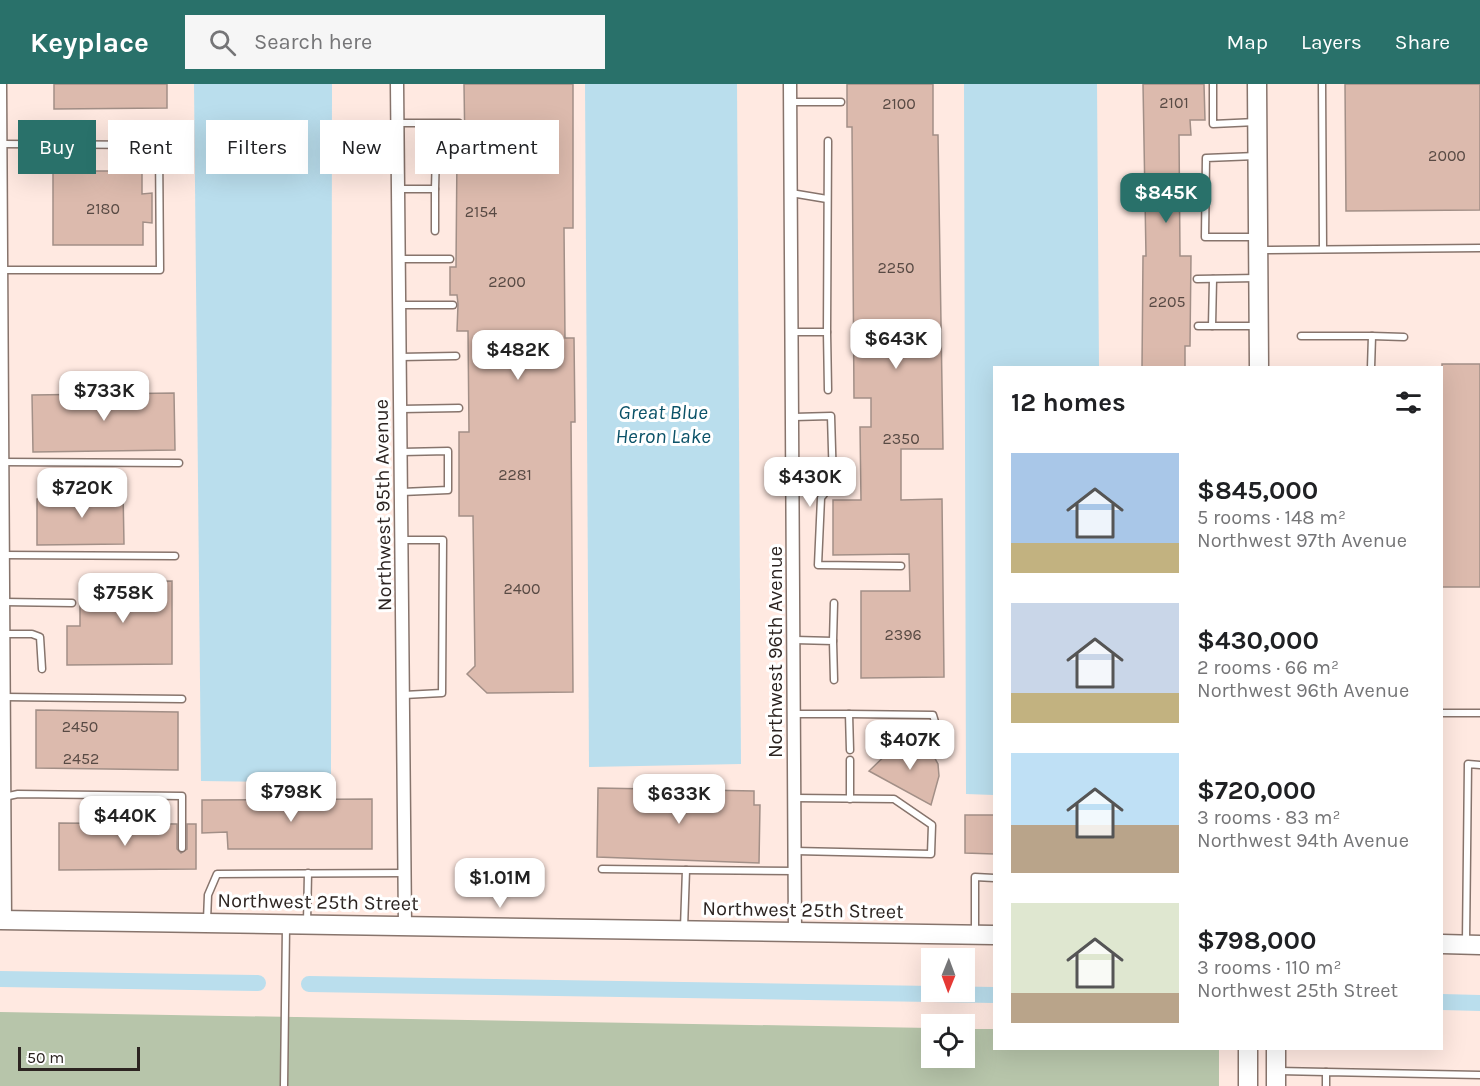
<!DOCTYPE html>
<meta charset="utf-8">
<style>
body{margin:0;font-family:Karla,sans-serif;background:#f6f6f6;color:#202124;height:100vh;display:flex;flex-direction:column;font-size:22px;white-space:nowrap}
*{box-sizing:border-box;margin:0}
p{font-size:20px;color:#757577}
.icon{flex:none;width:33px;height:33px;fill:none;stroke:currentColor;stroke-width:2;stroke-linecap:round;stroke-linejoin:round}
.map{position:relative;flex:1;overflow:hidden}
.sheet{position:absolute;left:993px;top:282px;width:450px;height:684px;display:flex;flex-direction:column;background:#fff;border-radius:0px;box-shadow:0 6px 24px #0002}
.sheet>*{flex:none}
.banner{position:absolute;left:18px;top:36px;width:570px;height:54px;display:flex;gap:12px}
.needle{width:39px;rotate:181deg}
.tools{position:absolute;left:921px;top:864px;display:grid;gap:12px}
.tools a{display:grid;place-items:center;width:54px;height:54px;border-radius:0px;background:#fff;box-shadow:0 6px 24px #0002;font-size:30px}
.scale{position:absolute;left:18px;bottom:15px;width:122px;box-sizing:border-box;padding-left:6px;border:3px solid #2c2421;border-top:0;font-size:16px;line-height:21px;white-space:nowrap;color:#2c2421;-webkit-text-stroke:4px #fff;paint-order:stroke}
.price{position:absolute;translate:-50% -51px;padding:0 14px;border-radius:12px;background:#fff;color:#222;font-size:20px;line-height:39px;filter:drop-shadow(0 2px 3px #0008)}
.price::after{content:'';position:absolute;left:50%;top:36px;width:18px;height:14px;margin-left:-9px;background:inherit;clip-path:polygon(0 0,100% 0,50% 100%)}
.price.selected{background:#29716a;color:#fff}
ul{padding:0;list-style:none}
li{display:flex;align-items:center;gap:18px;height:150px;padding:0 18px}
li span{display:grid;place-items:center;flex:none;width:168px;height:120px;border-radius:0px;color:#555}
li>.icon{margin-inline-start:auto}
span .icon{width:72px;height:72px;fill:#fffc;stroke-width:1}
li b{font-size:26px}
h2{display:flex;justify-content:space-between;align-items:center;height:72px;padding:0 18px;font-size:26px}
.pill{padding:0 21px;border-radius:0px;background:#fff;box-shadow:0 6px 24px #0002;font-size:21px;line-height:54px}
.pill.selected{background:#29716a;color:#fff}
header{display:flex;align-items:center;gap:36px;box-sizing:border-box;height:84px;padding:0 30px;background:#29716a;color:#fff}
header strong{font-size:28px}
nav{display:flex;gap:33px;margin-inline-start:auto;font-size:21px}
.search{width:420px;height:54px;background:#f6f6f6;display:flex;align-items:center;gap:15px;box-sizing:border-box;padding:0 21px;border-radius:0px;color:#757577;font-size:22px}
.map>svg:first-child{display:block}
.green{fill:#b7c5aa}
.water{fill:#badeed}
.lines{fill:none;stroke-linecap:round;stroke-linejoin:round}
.canal{stroke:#badeed;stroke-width:16}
.building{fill:#dcbaad;stroke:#a28f87;stroke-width:1.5}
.lane-casing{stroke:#87746c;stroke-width:9}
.street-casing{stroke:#87746c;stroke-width:15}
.secondary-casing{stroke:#87746c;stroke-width:21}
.lane{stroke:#fff;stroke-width:6}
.street{stroke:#fff;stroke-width:12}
.secondary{stroke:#fff;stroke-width:18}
.labels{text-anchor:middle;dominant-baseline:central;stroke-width:6;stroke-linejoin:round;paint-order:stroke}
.number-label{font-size:16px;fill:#584a44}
.street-label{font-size:20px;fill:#2c2421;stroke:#fff}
.water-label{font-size:21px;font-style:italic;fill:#0b5268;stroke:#fff}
</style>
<header>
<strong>Keyplace</strong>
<div class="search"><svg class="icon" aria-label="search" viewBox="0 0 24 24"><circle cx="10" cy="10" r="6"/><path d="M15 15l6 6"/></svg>Search here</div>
<nav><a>Map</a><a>Layers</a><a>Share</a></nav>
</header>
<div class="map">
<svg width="1480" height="1002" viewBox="0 0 1480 1002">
<rect width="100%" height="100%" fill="#ffe9e1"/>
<!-- green -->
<path class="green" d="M 0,928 L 931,944 L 932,974 L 964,974 L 965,945 L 994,945 L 994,964 L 1219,965 L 1219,1002 L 0,1002 Z"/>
<!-- water -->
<g class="water">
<path d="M 194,0 L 332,0 L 331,699 L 201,697 Z"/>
<path d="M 585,0 L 737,0 L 741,680 L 589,683 Z"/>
<path d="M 964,0 L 1097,0 L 1099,283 L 994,284 L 994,711 L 966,710 Z"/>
</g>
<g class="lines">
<!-- canal -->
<g class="canal">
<path d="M 0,895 L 258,899"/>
<path d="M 309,900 L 994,911"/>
<path d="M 1442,918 L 1480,919"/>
</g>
</g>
<!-- building -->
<g class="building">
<path d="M 54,0 L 167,0 L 167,24 L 54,25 Z"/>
<path d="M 464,0 L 573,0 L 573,144 L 564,144 L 565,254 L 574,254 L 575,338 L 571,338 L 573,608 L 487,609 L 467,590 L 475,582 L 473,432 L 459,432 L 459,348 L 469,348 L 468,247 L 457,247 L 458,220 L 457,211 L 450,211 L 450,183 L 456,183 L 457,68 L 465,68 Z"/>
<path d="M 847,0 L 933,0 L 933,51 L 938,51 L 943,365 L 901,365 L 901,416 L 942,415 L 944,593 L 861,594 L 861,507 L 910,507 L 909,470 L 833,471 L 833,416 L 861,416 L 860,343 L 871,343 L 871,314 L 854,314 L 852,43 L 847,43 Z"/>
<path d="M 1143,0 L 1204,0 L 1205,36 L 1190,36 L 1191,51 L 1179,51 L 1180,172 L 1191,172 L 1190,262 L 1185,262 L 1185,284 L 1142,284 L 1143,172 L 1146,172 Z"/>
<path d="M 1345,0 L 1480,0 L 1480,126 L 1346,127 Z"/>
<path d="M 53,87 L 142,87 L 142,110 L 152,109 L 152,139 L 143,138 L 143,161 L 53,161 Z"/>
<rect x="1442" y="280" width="38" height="223"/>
<path d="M 174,309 L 175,366 L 33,368 L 32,311 Z"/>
<path d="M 75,406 L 123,406 L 124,460 L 37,461 L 37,415 L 75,415 Z"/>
<path d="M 172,497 L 172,580 L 67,581 L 67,542 L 80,542 L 80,498 Z"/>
<path d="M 36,626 L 178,628 L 178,686 L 36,684 Z"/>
<path d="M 908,659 L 920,661 L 932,669 L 938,680 L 939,692 L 931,721 L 869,687 L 893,664 Z"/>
<path d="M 598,704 L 754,707 L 754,721 L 760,721 L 759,779 L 597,773 Z"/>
<path d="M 372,715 L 372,765 L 228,765 L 227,748 L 202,749 L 202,716 Z"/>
<path d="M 965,731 L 994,731 L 994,770 L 965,769 Z"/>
<path d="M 59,739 L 177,740 L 177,765 L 181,769 L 187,765 L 187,740 L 196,740 L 196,785 L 59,786 Z"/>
</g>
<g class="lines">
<!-- lane casing -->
<g class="lane-casing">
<g id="lane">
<path d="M 1213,0 L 1213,40 L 1256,38"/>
<path d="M 1322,0 L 1323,165"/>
<path d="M 790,18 L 841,18"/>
<path d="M 397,39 L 459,39"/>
<path d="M 2,60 L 159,61 L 160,186 L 2,186"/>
<path d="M 1256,72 L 1206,74 L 1205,153 L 1257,153"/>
<path d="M 399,105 L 435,105 L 435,147"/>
<path d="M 435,105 L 436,67"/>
<path d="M 791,109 L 827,115"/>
<path d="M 1262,166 L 1480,164"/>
<path d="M 399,175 L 450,175"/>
<path d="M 1197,195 L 1257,194"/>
<path d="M 400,221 L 453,221"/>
<path d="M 1198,242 L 1258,242"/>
<path d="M 1212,242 L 1213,195"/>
<path d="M 792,248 L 827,248 L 828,306"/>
<path d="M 827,248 L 828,57"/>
<path d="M 1301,252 L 1372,252 L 1371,284"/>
<path d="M 1372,252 L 1404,253"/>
<path d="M 400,273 L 456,272"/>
<path d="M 401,325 L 459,324"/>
<path d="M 794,333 L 831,332 L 833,399 L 821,414 L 818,481 L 901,482"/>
<path d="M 402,368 L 448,367 L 448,406 L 402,408"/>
<path d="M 2,378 L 179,379"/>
<path d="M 402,456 L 443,456 L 442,609 L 404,611"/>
<path d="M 3,471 L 175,472"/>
<path d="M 4,518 L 72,519"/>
<path d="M 3,550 L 32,550 L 40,553 L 42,585"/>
<path d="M 795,556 L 833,557 L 834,596"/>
<path d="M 833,557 L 834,519"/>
<path d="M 4,613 L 182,615"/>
<path d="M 1442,629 L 1480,629"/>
<path d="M 794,630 L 849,630 L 850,666"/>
<path d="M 849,630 L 933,631 L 942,661"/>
<path d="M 850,676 L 850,715"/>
<path d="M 4,713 L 18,710 L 182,712 L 182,764"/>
<path d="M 795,714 L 894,715 L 932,741 L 931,770 L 795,767"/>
<path d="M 602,785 L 686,786 L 684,844"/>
<path d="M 686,786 L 795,787"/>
<path d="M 207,836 L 208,811 L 217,790 L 405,789"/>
<path d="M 307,839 L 308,789"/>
<path d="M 975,847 L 975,793 L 994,794"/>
<path d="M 1466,857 L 1468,680 L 1480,681"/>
<path d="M 1279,987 L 1326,988"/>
<path d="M 284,1002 L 286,843"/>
<path d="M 1326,1002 L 1326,988 L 1480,991"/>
</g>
</g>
<!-- street casing -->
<g class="street-casing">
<g id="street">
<path d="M 397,0 L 405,841"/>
<path d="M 790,0 L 795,849"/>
<path d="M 0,1 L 5,836"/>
</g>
</g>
<!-- secondary casing -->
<g class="secondary-casing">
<g id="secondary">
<path d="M 1257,0 L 1259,284"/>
<path d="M 0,836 L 994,851"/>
<path d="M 1442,860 L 1480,861"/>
<path d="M 1248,964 L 1248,1002"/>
<path d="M 1276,964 L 1276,1002"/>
</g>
</g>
<!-- lane -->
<use href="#lane" class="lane"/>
<!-- street -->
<use href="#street" class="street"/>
<!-- secondary -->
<use href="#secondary" class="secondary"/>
</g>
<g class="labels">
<!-- number labels -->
<g class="number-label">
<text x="1174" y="18">2101</text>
<text x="899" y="19">2100</text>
<text x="1447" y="71">2000</text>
<text x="103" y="124">2180</text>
<text x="481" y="127">2154</text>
<text x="896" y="183">2250</text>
<text x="507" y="197">2200</text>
<text x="1167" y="217">2205</text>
<text x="901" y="354">2350</text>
<text x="515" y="390">2281</text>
<text x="522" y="504">2400</text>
<text x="903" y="550">2396</text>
<text x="80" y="642">2450</text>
<text x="81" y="674">2452</text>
</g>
<!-- street labels -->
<g class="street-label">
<text transform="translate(383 421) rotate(-91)">Northwest 95th Avenue</text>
<text transform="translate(775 568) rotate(-90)">Northwest 96th Avenue</text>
<text transform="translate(318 818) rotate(1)">Northwest 25th Street</text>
<text transform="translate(803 826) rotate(1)">Northwest 25th Street</text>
</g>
<!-- water labels -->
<g class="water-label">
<text x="663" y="328">Great Blue<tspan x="663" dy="24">Heron Lake</tspan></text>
</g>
</g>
</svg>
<div class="tools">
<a><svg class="needle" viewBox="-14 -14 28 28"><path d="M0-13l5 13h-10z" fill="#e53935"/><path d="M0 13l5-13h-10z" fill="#757577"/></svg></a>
<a><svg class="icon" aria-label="locate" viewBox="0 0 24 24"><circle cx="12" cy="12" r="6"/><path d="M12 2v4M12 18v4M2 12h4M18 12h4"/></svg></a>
</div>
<div class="scale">50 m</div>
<b class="price selected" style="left:1166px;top:140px">$845K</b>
<b class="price" style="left:896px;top:286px">$643K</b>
<b class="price" style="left:518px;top:297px">$482K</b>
<b class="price" style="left:104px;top:338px">$733K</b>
<b class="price" style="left:810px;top:424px">$430K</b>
<b class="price" style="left:82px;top:435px">$720K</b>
<b class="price" style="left:123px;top:540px">$758K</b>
<b class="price" style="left:910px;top:687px">$407K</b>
<b class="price" style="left:291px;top:739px">$798K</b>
<b class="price" style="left:679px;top:741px">$633K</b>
<b class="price" style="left:125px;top:763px">$440K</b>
<b class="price" style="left:500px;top:825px">$1.01M</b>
<div class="banner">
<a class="pill selected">Buy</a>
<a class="pill">Rent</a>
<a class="pill">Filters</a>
<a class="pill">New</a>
<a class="pill">Apartment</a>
</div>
<section class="sheet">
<h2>12 homes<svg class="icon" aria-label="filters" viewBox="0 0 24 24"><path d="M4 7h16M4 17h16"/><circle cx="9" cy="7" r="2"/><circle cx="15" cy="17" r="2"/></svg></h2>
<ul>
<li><span style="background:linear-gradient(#a9c7e8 75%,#c2b280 0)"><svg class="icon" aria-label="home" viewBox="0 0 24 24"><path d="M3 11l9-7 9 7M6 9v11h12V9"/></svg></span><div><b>$845,000</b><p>5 rooms · 148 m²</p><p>Northwest 97th Avenue</p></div></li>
<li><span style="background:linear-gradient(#c9d6e8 75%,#c2b280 0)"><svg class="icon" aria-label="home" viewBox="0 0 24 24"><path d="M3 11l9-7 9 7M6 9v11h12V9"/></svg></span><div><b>$430,000</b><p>2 rooms · 66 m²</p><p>Northwest 96th Avenue</p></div></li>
<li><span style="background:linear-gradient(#bfe0f5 60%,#b9a48a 0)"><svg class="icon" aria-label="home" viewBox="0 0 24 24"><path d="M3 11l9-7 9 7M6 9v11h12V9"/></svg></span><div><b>$720,000</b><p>3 rooms · 83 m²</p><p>Northwest 94th Avenue</p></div></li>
<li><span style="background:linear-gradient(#dfe7d0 75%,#b9a48a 0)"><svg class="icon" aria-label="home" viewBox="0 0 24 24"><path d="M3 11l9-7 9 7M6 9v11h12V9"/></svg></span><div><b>$798,000</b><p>3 rooms · 110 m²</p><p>Northwest 25th Street</p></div></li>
</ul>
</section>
</div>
